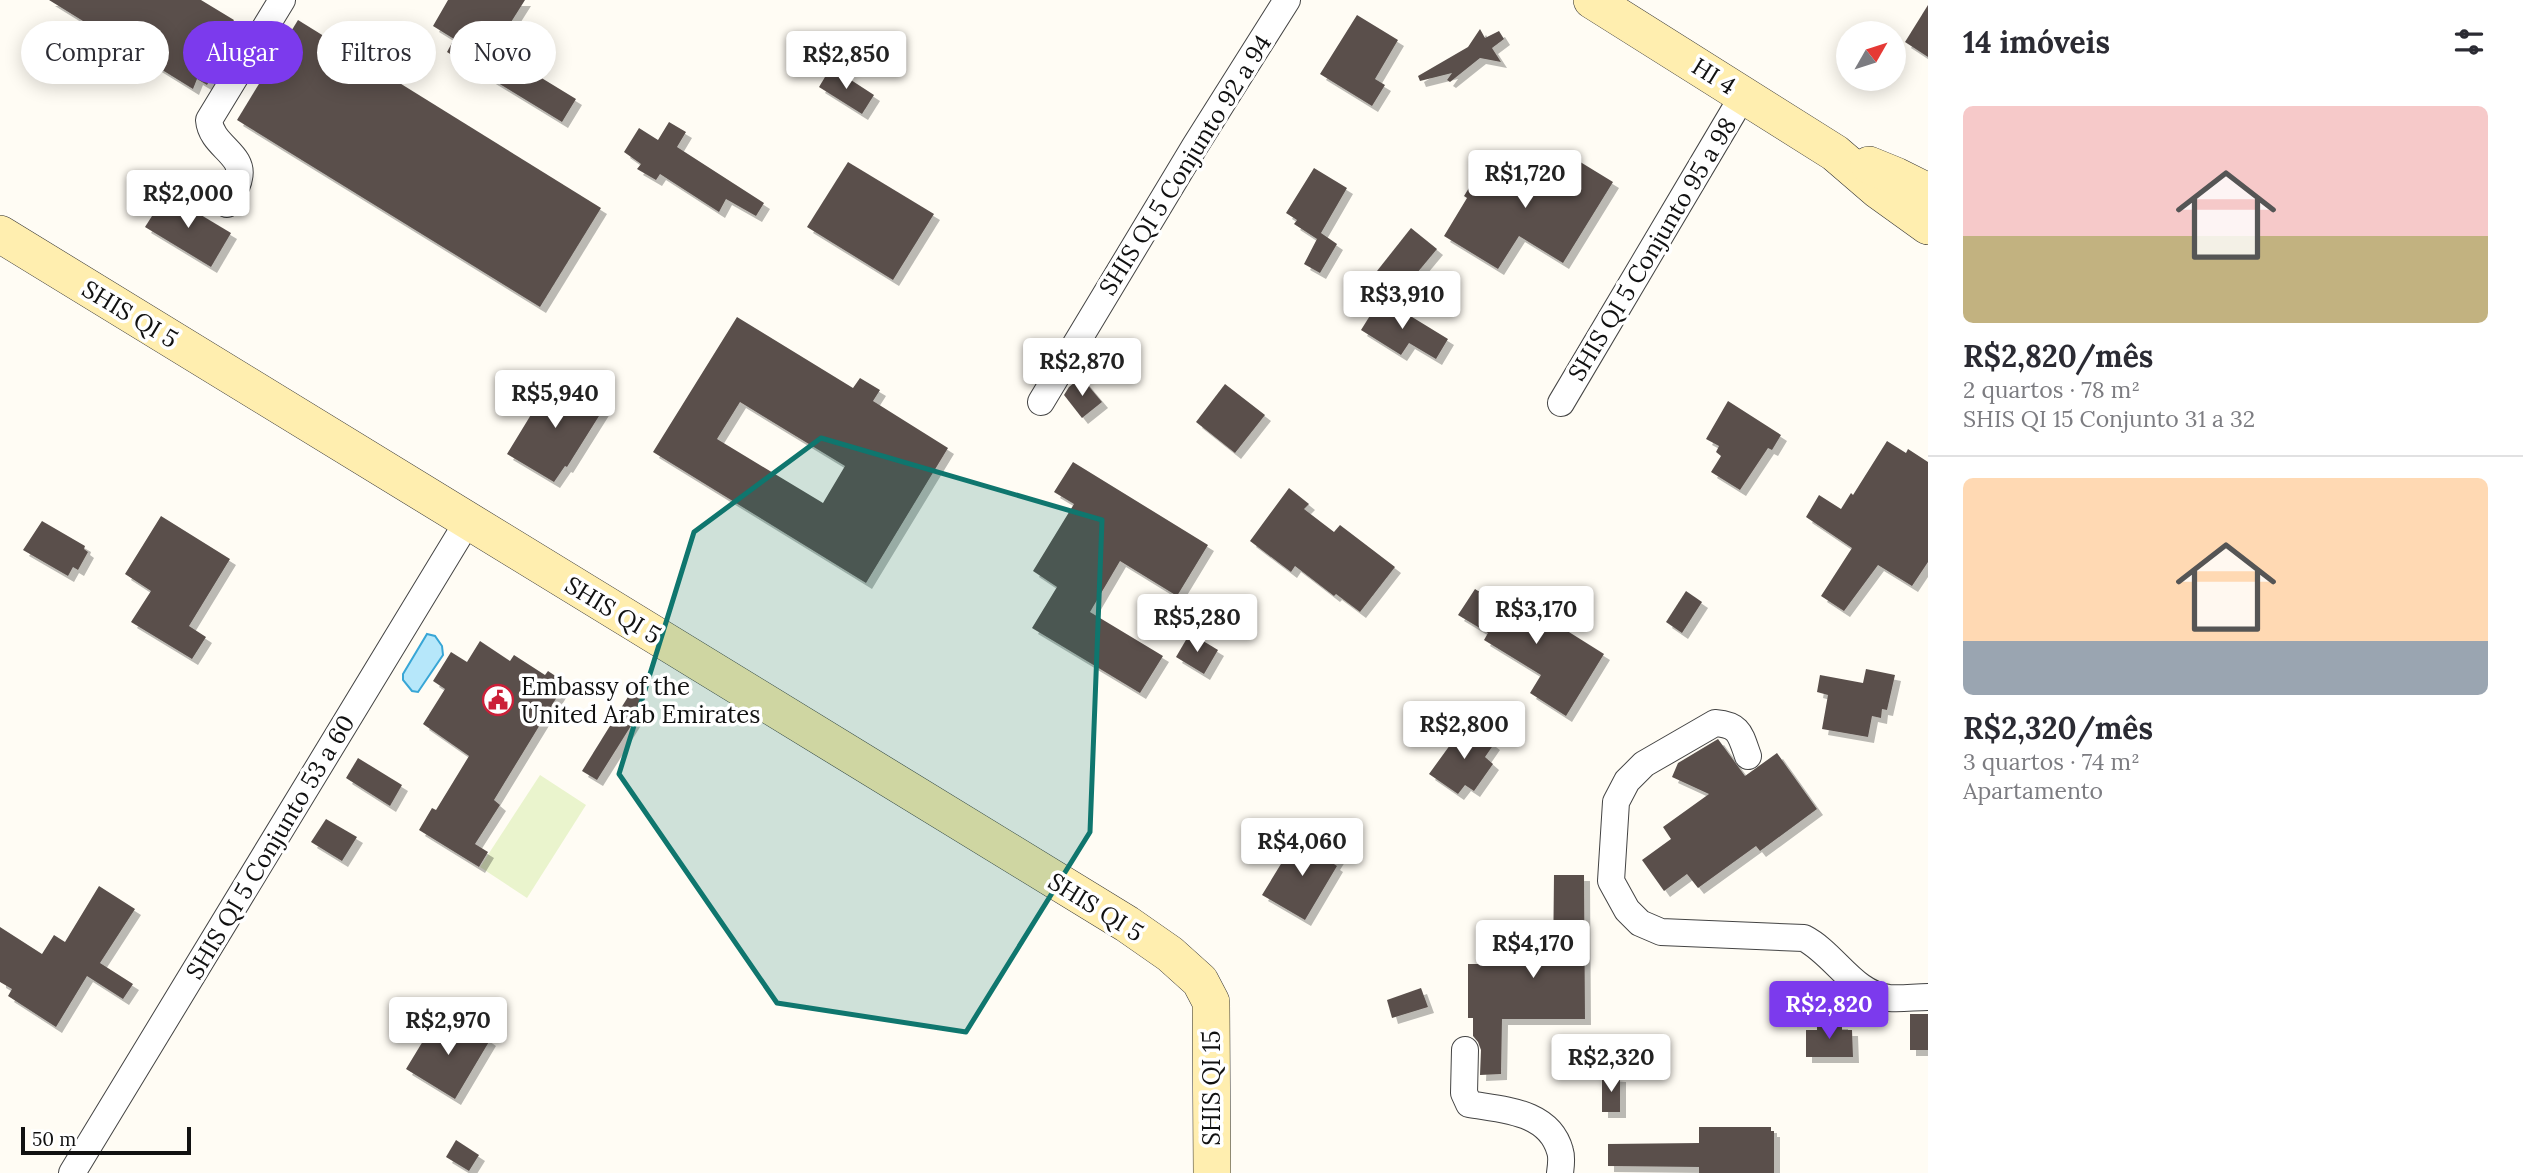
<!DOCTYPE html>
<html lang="pt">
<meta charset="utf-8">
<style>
body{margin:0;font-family:Lora,serif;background:#f7f7f7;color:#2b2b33;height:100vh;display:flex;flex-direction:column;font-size:26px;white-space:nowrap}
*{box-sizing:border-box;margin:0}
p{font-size:23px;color:#7c7c81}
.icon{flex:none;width:38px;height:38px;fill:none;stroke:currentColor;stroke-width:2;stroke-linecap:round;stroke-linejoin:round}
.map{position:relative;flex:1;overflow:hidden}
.details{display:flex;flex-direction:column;background:#fff;width:595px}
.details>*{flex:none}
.top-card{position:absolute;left:21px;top:21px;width:665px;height:63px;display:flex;gap:14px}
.needle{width:46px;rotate:51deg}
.tools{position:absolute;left:1836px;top:21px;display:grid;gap:14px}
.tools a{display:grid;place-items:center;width:70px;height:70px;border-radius:50%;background:#fff;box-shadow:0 4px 18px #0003;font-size:35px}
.scale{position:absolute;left:21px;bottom:18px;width:170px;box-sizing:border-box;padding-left:7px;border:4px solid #111;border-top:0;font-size:19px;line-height:24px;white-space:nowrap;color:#111;-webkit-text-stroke:5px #fff;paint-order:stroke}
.price{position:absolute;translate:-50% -60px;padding:0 16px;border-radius:7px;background:#fff;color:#222;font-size:23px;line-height:46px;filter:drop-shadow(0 2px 4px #0008)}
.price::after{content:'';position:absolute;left:50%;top:42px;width:21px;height:16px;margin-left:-10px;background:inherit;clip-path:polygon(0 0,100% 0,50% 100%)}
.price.active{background:#7c3aed;color:#fff}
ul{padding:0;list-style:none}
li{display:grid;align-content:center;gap:14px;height:371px;padding:0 35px}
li+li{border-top:2px solid #e1e1e2}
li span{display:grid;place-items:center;height:217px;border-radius:10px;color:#555}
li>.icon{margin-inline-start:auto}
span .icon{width:126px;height:126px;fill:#fffc;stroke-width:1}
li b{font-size:30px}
h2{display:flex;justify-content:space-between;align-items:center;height:84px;padding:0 35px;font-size:30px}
.pill{padding:0 24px;border-radius:32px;background:#fff;box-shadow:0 4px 18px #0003;font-size:24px;line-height:63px}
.pill.active{background:#7c3aed;color:#fff}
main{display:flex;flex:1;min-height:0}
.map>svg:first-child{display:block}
.pitch{fill:#eaf4cd}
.water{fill:#b6e7fa;stroke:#38a6d6;stroke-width:2}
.building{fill:#5a504c;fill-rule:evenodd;filter:url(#shadow)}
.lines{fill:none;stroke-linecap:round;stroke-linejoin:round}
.street-casing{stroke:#444;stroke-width:28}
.secondary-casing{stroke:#333;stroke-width:38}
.street{stroke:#fff;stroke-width:26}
.secondary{stroke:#ffeeaf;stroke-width:37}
.marked{fill:#0f766e;fill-opacity:0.2;stroke:#0f766e;stroke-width:5;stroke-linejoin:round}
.labels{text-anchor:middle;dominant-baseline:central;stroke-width:7;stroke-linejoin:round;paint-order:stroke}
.street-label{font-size:24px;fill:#111;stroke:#fff}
.poi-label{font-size:24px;fill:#111;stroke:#fff;text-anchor:start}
</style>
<main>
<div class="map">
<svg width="1928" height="1173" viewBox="0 0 1928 1173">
<defs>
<filter id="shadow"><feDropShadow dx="6" dy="6" stdDeviation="0" flood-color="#0004"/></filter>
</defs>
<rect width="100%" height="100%" fill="#fffcf4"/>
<!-- pitch -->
<path class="pitch" d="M 540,775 L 586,805 L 527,898 L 480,867 Z"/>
<!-- water -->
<path class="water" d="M 427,634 L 435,636 L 442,646 L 443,655 L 418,692 L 412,691 L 403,680 L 403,674 Z"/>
<!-- building -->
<g class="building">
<path d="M 49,0 L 201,0 L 234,20 L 229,29 L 238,34 L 207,85 L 197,79 L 193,89 Z"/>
<path d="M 448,0 L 525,0 L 494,49 L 576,99 L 562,122 L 447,52 L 454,39 L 433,26 Z"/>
<path d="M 1928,5 L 1928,57 L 1905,42 Z"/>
<path d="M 1357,15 L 1398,40 L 1375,79 L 1385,85 L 1372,106 L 1320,74 Z"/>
<path d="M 298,20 L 601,208 L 540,307 L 237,120 Z"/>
<path d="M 1480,29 L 1485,38 L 1499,31 L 1504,39 L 1492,48 L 1501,62 L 1480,58 L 1450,82 L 1447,80 L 1452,73 L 1420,81 L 1418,76 L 1468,47 Z"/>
<path d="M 831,67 L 874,95 L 862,114 L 819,87 Z"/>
<path d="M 669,122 L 686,132 L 677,147 L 764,203 L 756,216 L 726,199 L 719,212 L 660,174 L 656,180 L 637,169 L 641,164 L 624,152 L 639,128 L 658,140 Z"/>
<path d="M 1492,150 L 1559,191 L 1577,160 L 1613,182 L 1563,263 L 1519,236 L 1498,269 L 1444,236 L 1467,198 L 1464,196 Z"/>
<path d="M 848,162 L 934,214 L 893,280 L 807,227 Z"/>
<path d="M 1314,168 L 1347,188 L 1321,233 L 1337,244 L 1320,273 L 1304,264 L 1318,237 L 1317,239 L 1294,224 L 1297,220 L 1286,213 Z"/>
<path d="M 166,194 L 231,233 L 211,267 L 145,227 Z"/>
<path d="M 1411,228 L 1437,249 L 1402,291 L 1377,271 Z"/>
<path d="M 1381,298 L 1448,339 L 1436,359 L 1409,343 L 1401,355 L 1361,330 Z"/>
<path d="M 737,317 L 853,388 L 860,378 L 880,390 L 873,401 L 948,448 L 866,583 L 653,452 ZM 740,402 L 845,466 L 823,503 L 717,439 Z"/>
<path d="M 554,377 L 604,408 L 567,467 L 565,466 L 554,482 L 507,454 Z"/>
<path d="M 1081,377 L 1102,402 L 1082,418 L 1064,395 L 1069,387 Z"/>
<path d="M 1225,384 L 1265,415 L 1235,453 L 1196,422 Z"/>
<path d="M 1728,401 L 1781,435 L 1772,450 L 1768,448 L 1740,490 L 1711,472 L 1721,456 L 1716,452 L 1719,446 L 1706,439 Z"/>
<path d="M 1887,441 L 1906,453 L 1908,449 L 1928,462 L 1928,562 L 1912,586 L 1878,565 L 1844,611 L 1821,596 L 1852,548 L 1806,517 L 1819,495 L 1841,509 L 1851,493 L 1853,495 Z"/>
<path d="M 1073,462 L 1208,545 L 1177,596 L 1120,561 L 1090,612 L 1163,656 L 1140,693 L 1032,628 L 1057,587 L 1033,571 L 1074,504 L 1054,492 Z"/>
<path d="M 1289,488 L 1309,504 L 1304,509 L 1334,532 L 1340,525 L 1395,567 L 1360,612 L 1336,594 L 1334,596 L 1295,566 L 1291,572 L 1250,541 Z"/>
<path d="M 161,516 L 230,559 L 189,626 L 206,637 L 192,659 L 131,622 L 151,591 L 125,574 Z"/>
<path d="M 42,521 L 85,546 L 84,549 L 88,552 L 78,570 L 73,567 L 68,576 L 23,550 Z"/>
<path d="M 1475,589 L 1504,607 L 1514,590 L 1557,616 L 1553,622 L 1604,654 L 1566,716 L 1530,693 L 1541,675 L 1484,640 L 1488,633 L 1458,615 Z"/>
<path d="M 1686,591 L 1702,602 L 1682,633 L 1666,622 Z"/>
<path d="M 1190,633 L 1218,650 L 1204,674 L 1176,657 Z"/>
<path d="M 480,641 L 510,661 L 514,655 L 545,675 L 548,671 L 563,681 L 556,690 L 560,692 L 494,800 L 500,805 L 475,844 L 488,852 L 479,867 L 419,830 L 432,808 L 436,810 L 469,756 L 423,724 L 445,689 L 433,681 L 451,652 L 467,662 Z"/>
<path d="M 1866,669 L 1895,675 L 1887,710 L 1882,709 L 1881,718 L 1872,716 L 1868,737 L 1822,729 L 1828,695 L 1817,692 L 1820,675 L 1863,683 Z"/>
<path d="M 631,692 L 646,702 L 597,780 L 582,771 Z"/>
<path d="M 1466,723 L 1494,744 L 1485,757 L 1493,764 L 1474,791 L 1465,785 L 1458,794 L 1429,774 Z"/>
<path d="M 1718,739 L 1745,776 L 1777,753 L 1817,809 L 1760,851 L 1756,846 L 1698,888 L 1687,874 L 1664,891 L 1642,860 L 1671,839 L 1663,827 L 1709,794 L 1672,777 L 1678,763 Z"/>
<path d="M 358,758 L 402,785 L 390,806 L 346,778 Z"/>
<path d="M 326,819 L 357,837 L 342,861 L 311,842 Z"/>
<path d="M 1295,841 L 1310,850 L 1314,842 L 1339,856 L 1334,864 L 1337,866 L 1305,920 L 1262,895 Z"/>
<path d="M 1554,875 L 1584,875 L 1585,1019 L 1502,1019 L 1501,1074 L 1480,1075 L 1481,1050 L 1478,1042 L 1473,1036 L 1473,1018 L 1468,1018 L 1468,964 L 1553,964 Z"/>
<path d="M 99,886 L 135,909 L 100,963 L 133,984 L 123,999 L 87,976 L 56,1027 L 8,996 L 12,989 L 0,982 L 0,927 L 42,954 L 54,935 L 65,942 Z"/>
<path d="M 1421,988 L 1428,1007 L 1392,1018 L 1387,1000 Z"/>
<rect x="1910" y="1014" width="18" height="36"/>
<path d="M 437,1018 L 467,1034 L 471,1027 L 490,1040 L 455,1099 L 406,1069 Z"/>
<path d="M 1817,1023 L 1842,1023 L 1842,1030 L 1852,1030 L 1853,1057 L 1806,1057 L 1806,1030 L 1817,1030 Z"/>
<path d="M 1602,1075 L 1620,1076 L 1620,1112 L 1602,1112 Z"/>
<path d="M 1699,1127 L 1771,1127 L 1771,1131 L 1774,1131 L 1774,1173 L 1699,1173 L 1699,1167 L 1608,1166 L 1608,1144 L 1699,1143 Z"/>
<path d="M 456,1140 L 479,1155 L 469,1171 L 446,1157 Z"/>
</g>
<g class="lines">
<!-- street casing -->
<g class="street-casing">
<g id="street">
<path d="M 227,204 C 231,196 238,187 239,178 C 245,154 211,146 209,120 L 282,0"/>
<path d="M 1041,402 L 1195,146 L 1287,0"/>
<path d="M 1561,403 L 1744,94"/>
<path d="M 1748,756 C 1740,734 1740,725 1715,723 L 1644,764 L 1627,781 L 1616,802 L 1611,881 L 1627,910 L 1640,923 L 1661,932 L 1804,938 C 1835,954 1853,994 1889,998 C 1902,999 1915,997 1928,997"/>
<path d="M 1465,1050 L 1464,1093 L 1469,1104 C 1503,1110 1549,1111 1560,1151 C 1562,1157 1561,1166 1560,1173"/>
<path d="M 72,1173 L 468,521"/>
</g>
</g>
<!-- secondary casing -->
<g class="secondary-casing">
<g id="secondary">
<path d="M 1592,0 L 1835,153 L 1878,190 L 1928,226"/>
<path d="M 1869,165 L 1896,176 L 1928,192"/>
<path d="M 0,234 L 1127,924 L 1170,954 L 1200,981 L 1211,1002 L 1212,1173"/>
</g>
</g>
<!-- street -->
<use href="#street" class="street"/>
<!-- secondary -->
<use href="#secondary" class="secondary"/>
</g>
<!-- marked area -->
<path class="marked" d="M 821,438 L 1102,520 L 1090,832 L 966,1032 L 777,1003 L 619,774 L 694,532 Z"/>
<!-- icons -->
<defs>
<g id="civic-ring" transform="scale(1.575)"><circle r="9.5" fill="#fff" stroke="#cb1f38" stroke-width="1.5"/><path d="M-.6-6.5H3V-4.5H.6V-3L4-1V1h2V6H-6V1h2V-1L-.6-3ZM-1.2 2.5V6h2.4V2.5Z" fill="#cb1f38"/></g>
</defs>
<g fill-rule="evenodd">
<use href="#civic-ring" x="498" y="700"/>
</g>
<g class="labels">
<!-- street labels -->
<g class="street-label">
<text transform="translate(1714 76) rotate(32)">HI 4</text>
<text transform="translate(1185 165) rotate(-58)">SHIS QI 5 Conjunto 92 a 94</text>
<text transform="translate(1652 249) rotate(-59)">SHIS QI 5 Conjunto 95 a 98</text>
<text transform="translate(130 314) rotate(31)">SHIS QI 5</text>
<text transform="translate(613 610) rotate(31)">SHIS QI 5</text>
<text transform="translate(270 847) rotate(-59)">SHIS QI 5 Conjunto 53 a 60</text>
<text transform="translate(1096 907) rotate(32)">SHIS QI 5</text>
<text transform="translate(1211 1088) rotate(-90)">SHIS QI 15</text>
</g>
<!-- poi labels -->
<g class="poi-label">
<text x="521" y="686">Embassy of the<tspan x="521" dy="28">United Arab Emirates</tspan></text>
</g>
</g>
</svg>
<div class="tools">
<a><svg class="needle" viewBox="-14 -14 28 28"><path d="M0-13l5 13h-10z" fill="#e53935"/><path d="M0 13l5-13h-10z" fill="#7c7c81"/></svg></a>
</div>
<div class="scale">50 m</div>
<b class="price" style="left:846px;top:91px">R$2,850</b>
<b class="price" style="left:1525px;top:210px">R$1,720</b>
<b class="price" style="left:188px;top:230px">R$2,000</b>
<b class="price" style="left:1402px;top:331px">R$3,910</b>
<b class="price" style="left:1082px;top:398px">R$2,870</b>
<b class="price" style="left:555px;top:430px">R$5,940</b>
<b class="price" style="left:1536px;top:646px">R$3,170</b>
<b class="price" style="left:1197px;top:654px">R$5,280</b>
<b class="price" style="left:1464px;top:761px">R$2,800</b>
<b class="price" style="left:1302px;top:878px">R$4,060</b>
<b class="price" style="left:1533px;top:980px">R$4,170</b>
<b class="price active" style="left:1829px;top:1041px">R$2,820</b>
<b class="price" style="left:448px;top:1057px">R$2,970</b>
<b class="price" style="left:1611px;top:1094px">R$2,320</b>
<div class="top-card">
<a class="pill">Comprar</a>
<a class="pill active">Alugar</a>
<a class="pill">Filtros</a>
<a class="pill">Novo</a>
</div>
</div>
<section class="details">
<h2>14 imóveis<svg class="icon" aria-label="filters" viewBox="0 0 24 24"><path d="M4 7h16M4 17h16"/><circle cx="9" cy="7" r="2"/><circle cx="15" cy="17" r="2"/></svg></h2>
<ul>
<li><span style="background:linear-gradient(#f6c9c9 60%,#c2b280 0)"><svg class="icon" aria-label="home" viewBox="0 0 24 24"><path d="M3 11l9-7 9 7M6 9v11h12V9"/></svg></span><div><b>R$2,820/mês</b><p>2 quartos · 78 m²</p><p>SHIS QI 15 Conjunto 31 a 32</p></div></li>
<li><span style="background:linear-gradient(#ffd9b3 75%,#9aa5b1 0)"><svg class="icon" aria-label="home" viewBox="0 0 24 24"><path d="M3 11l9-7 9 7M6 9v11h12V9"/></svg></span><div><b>R$2,320/mês</b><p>3 quartos · 74 m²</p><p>Apartamento</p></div></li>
</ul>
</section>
</main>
